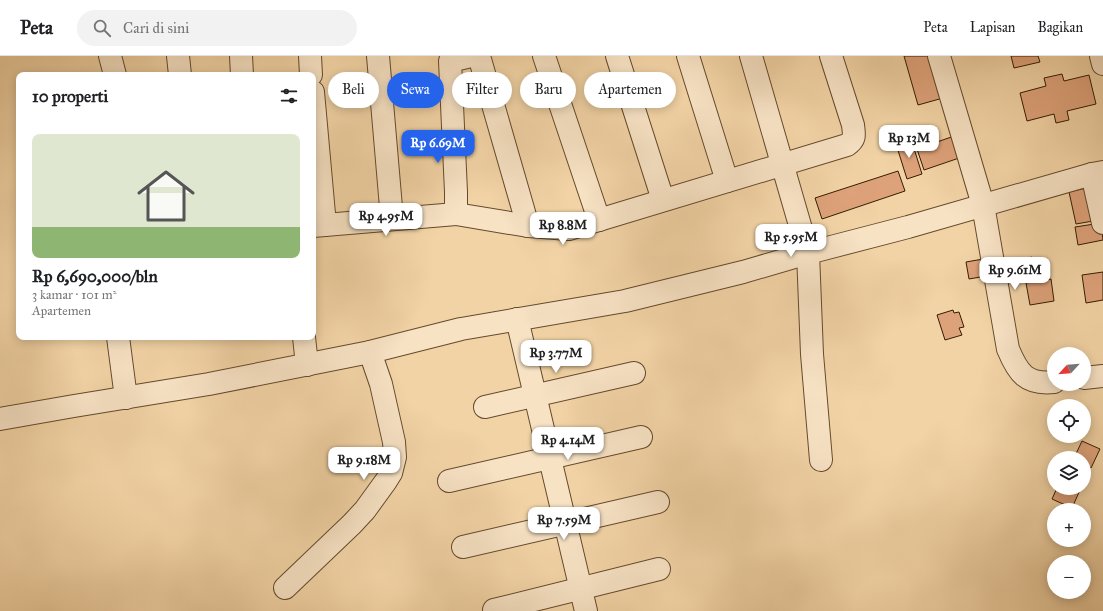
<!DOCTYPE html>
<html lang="id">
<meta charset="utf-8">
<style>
body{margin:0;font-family:"IM FELL Great Primer",serif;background:#f2f2f2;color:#202124;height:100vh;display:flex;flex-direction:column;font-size:15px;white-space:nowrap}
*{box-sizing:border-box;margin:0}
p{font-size:13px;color:#757577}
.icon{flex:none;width:22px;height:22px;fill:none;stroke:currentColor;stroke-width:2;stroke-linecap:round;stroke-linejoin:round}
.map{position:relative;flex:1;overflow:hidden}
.sheet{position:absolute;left:16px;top:16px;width:300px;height:268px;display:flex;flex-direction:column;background:#fff;border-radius:8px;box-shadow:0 2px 10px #0003}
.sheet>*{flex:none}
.top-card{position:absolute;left:328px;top:16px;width:380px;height:36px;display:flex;gap:8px}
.needle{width:26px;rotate:244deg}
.controls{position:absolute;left:1047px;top:291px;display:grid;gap:8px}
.controls a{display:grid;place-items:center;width:44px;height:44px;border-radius:50%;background:#fff;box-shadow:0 2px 10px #0003;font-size:20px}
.price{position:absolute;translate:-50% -34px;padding:0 9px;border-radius:8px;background:#fff;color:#222;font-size:13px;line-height:26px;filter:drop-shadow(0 1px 2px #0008)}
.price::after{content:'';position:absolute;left:50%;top:24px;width:12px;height:9px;margin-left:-6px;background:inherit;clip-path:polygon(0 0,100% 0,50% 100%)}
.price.active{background:#2563eb;color:#fff}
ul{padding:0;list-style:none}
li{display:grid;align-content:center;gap:8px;height:212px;padding:0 16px}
li span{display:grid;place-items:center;height:124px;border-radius:8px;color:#555}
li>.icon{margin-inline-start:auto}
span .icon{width:72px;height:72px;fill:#fffc;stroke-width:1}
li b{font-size:17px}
h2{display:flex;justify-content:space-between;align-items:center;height:48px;padding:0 16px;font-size:17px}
.pill{padding:0 14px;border-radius:18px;background:#fff;box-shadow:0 2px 10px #0003;font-size:14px;line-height:36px}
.pill.active{background:#2563eb;color:#fff}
header{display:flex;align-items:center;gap:24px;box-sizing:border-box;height:56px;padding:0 20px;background:#fff;border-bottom:1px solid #e0e0e0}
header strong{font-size:19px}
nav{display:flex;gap:22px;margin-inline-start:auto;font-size:14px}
.search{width:280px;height:36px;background:#f2f2f2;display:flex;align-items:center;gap:10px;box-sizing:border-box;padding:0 14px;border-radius:22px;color:#757577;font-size:15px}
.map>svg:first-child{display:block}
.building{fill:#dea27a;stroke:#341c03}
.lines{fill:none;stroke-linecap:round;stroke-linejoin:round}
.minor-casing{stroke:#644a2c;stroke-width:24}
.minor{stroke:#f7e2c4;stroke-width:22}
</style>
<header>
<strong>Peta</strong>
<div class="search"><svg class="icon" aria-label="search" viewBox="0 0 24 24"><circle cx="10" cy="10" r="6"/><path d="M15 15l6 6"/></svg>Cari di sini</div>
<nav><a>Peta</a><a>Lapisan</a><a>Bagikan</a></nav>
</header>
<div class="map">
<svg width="1103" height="555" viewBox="0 0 1103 555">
<rect width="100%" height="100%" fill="#f2d3a5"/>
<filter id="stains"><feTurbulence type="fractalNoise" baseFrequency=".005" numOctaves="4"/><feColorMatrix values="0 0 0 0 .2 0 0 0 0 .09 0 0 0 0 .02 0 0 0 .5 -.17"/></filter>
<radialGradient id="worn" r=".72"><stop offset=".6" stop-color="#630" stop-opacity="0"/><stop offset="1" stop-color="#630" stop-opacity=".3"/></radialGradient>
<!-- building -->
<g class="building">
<path d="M 904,0 L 931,0 L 943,42 L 918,49 Z"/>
<path d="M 1011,0 L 1038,0 L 1040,6 L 1014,12 Z"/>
<path d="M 1062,18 L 1064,25 L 1089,19 L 1096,48 L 1067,55 L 1069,64 L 1056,67 L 1054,58 L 1027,65 L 1020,37 L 1046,30 L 1044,22 Z"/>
<path d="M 957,79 L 965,100 L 924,114 L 917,93 Z"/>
<path d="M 911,83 L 922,118 L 907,123 L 896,88 Z"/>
<path d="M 898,115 L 905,135 L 822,163 L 815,142 Z"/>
<path d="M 1086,132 L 1093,165 L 1076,168 L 1069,136 Z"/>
<path d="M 1101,167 L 1103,184 L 1078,189 L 1075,171 Z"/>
<path d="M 1032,201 L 1037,220 L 1018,225 L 1014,206 Z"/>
<path d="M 989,202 L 992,219 L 969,223 L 966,206 Z"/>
<path d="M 1103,216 L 1103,244 L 1086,247 L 1082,219 Z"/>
<path d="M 1051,223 L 1054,245 L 1030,249 L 1026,227 Z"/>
<path d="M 953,254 L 954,257 L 959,256 L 964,271 L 959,272 L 962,279 L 945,284 L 937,259 Z"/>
<path d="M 1082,385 L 1100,393 L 1091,412 L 1084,409 L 1084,402 L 1074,402 Z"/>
<path d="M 1057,432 L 1076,432 L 1080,434 L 1072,452 L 1052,443 Z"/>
</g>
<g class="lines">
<!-- minor casing -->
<g class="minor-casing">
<g id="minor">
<path d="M 110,0 L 115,19"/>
<path d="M 178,0 L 180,19"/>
<path d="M 241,0 L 242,19"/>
<path d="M 310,0 L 311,19"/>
<path d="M 378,0 L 392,163"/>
<path d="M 471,0 L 450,5 L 456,136 L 456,158 L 528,170"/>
<path d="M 479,0 L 528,170 L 569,173 L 847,89 C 856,83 854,79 853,69 L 831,0"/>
<path d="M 544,0 L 599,164"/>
<path d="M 617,0 L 663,144"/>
<path d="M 688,0 L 727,125"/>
<path d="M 751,0 L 808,197 L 812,298 L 821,404"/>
<path d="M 939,0 L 983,149 L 1008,293 C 1018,317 1026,329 1054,326"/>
<path d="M 1101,0 L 1103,8"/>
<path d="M 313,36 L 325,169"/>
<path d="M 1092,118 L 1103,167"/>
<path d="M 313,170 L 456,158"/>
<path d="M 517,263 L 586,555"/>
<path d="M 118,281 L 126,342"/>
<path d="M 304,281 L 307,309"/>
<path d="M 1084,322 L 1103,320"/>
<path d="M 485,351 L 634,317"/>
<path d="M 0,363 L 74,350 L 209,328 L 370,296 L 461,273 L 625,245 L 743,216 L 808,197 L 908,171 L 1092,118 L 1103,116"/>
<path d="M 449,425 L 641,381"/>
<path d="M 463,491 L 658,446"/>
<path d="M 285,532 L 352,468 L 365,454 L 386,425 L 391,417 L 395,401 L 394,386 L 381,328 L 370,296"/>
<path d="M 494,554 L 659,513"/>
</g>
</g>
<!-- minor -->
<use href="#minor" class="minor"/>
</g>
<rect width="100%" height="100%" filter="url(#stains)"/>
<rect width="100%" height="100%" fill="url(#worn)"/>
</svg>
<div class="controls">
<a><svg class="needle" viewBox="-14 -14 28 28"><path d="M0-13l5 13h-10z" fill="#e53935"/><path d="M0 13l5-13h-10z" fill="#757577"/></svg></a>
<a><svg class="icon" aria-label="locate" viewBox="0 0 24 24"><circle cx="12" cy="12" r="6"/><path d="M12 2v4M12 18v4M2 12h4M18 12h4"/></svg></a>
<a><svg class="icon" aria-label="layers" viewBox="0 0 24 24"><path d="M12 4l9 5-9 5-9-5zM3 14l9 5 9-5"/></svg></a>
<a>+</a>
<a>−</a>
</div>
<b class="price" style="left:909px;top:103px">Rp 13M</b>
<b class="price active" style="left:438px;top:108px">Rp 6.69M</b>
<b class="price" style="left:386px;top:181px">Rp 4.95M</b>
<b class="price" style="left:563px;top:190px">Rp 8.8M</b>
<b class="price" style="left:791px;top:202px">Rp 5.95M</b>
<b class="price" style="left:1015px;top:235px">Rp 9.61M</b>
<b class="price" style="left:556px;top:318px">Rp 3.77M</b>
<b class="price" style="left:568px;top:405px">Rp 4.14M</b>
<b class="price" style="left:364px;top:425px">Rp 9.18M</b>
<b class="price" style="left:564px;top:485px">Rp 7.59M</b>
<div class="top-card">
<a class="pill">Beli</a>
<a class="pill active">Sewa</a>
<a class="pill">Filter</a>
<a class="pill">Baru</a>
<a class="pill">Apartemen</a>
</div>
<section class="sheet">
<h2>10 properti<svg class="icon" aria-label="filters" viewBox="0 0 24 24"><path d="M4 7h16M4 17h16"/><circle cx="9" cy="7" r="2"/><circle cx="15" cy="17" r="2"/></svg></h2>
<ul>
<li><span style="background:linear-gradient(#dfe7d0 75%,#8fb573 0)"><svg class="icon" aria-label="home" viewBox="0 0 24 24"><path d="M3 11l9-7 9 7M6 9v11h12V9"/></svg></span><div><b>Rp 6,690,000/bln</b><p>3 kamar · 101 m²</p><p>Apartemen</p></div></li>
</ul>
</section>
</div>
